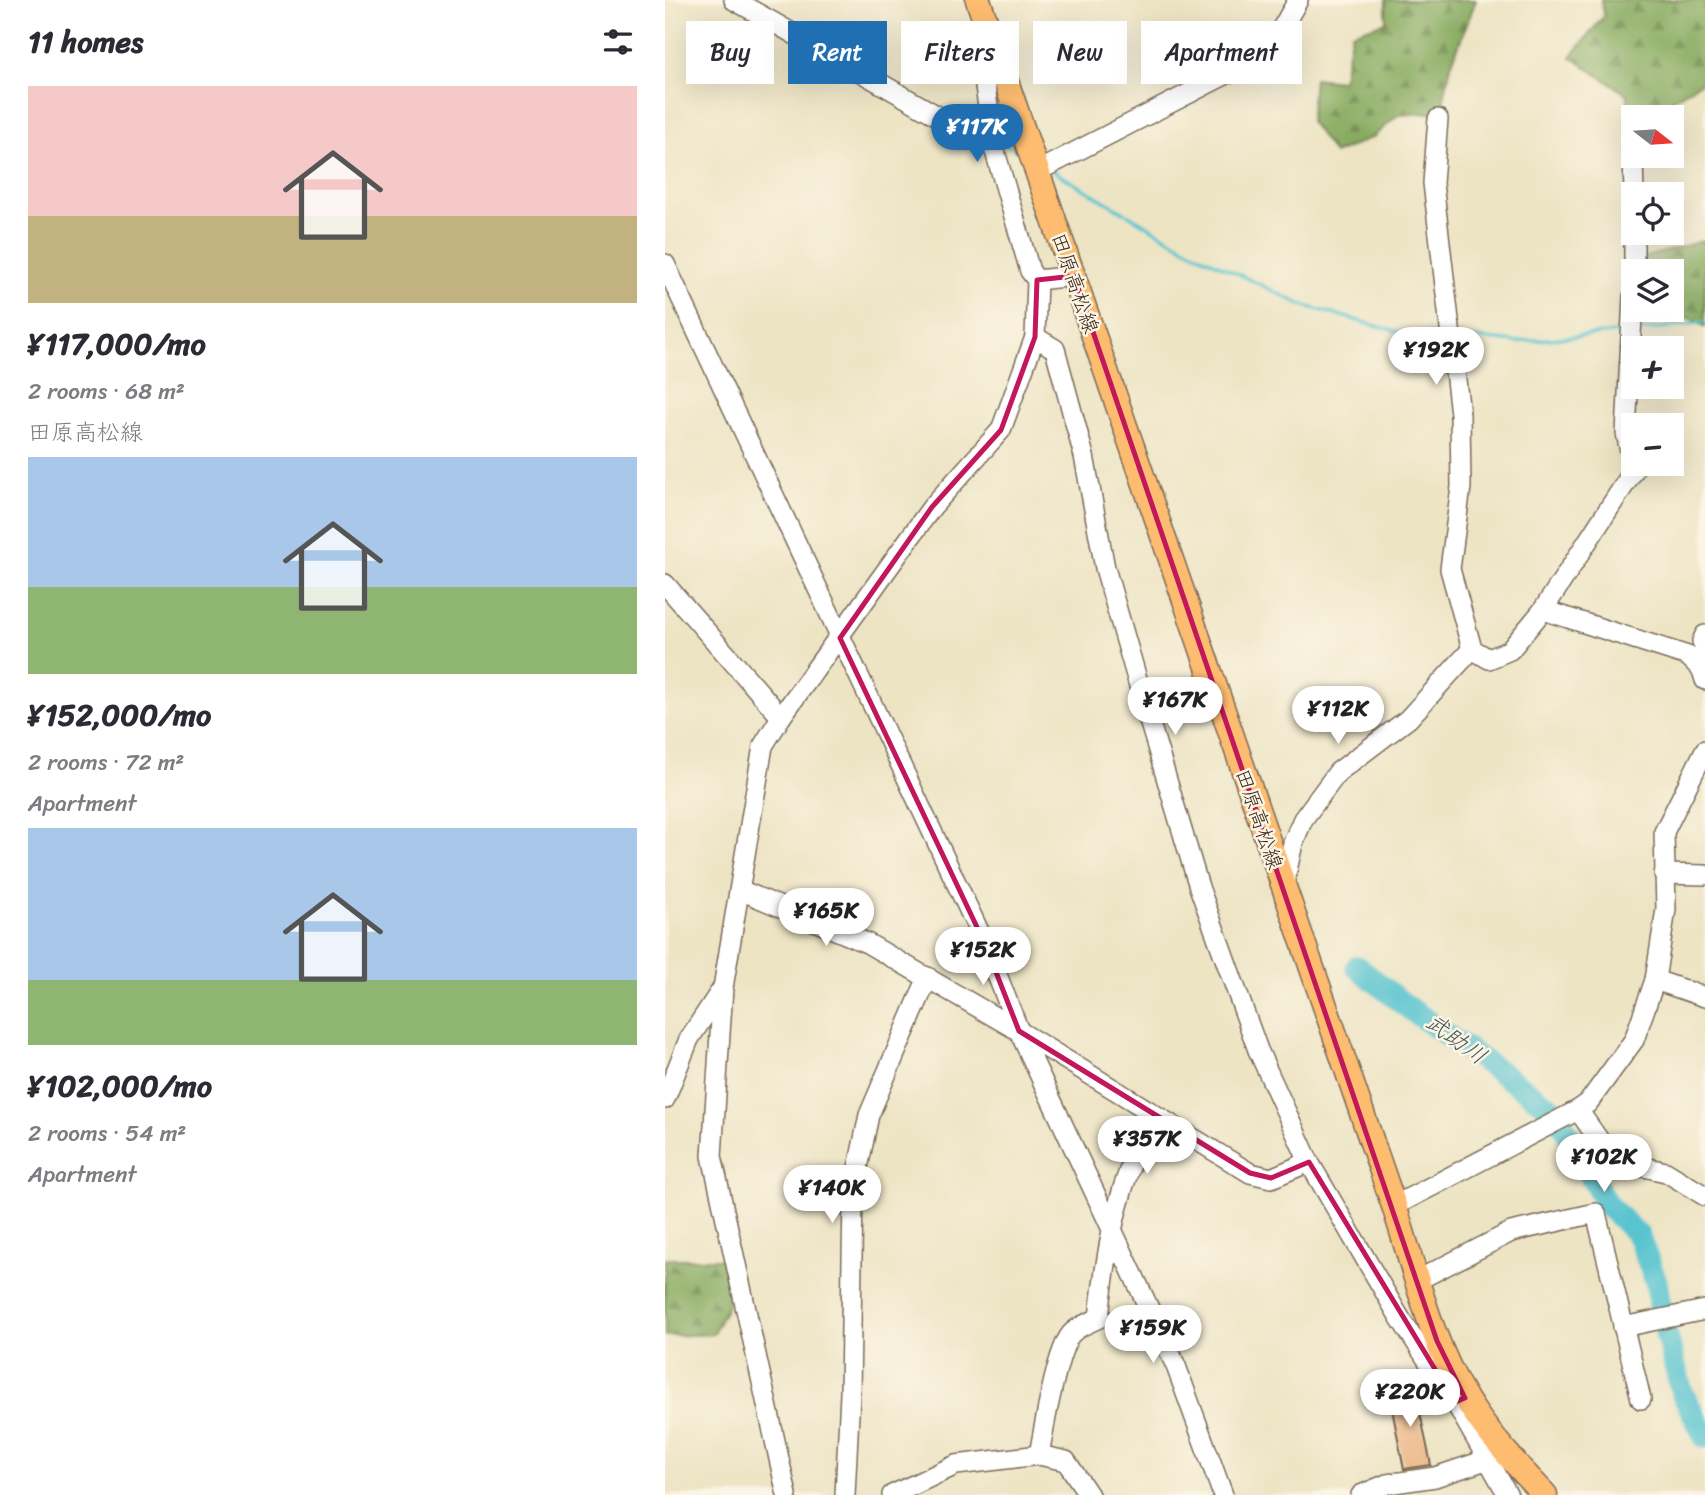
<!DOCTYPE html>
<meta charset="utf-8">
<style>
body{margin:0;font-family:Sriracha,"Klee One",sans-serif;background:#f7f7f7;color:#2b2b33;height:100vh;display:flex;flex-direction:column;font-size:26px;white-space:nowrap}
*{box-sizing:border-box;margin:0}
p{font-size:23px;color:#7c7c81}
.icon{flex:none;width:38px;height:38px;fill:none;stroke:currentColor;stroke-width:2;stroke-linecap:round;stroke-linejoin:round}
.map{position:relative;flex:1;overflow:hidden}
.drawer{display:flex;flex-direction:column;background:#fff;width:665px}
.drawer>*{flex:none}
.hud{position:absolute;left:21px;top:21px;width:665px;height:63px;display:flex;gap:14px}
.needle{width:46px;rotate:107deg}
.controls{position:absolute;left:956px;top:105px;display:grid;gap:14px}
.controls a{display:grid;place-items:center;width:63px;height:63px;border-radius:0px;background:#fff;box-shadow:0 7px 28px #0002;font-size:35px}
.price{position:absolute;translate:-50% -60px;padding:0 16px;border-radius:24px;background:#fff;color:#222;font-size:23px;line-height:46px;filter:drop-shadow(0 2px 4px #0008)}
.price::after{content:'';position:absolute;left:50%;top:42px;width:21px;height:16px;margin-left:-10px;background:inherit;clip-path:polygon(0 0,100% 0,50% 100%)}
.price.on{background:#1f6fb2;color:#fff}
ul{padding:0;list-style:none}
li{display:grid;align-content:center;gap:14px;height:371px;padding:0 28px}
li span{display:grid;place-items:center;height:217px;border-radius:0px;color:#555}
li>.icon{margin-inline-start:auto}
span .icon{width:126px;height:126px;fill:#fffc;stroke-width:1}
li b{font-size:30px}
h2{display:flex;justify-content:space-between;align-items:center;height:84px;padding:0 28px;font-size:30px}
.pill{padding:0 24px;border-radius:0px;background:#fff;box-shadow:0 7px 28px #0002;font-size:24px;line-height:63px}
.pill.on{background:#1f6fb2;color:#fff}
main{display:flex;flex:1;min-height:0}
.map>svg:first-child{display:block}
.forest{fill:url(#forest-firs);stroke:#606a3e;stroke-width:2}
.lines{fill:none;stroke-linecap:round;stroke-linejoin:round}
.stream{stroke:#58c4d0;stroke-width:3.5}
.river{stroke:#58c4d0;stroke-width:23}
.building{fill:#ebb17f}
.minor-casing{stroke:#796b58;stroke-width:22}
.major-casing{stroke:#796b58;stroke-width:27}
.minor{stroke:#fff;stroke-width:19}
.major{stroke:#fdbc6f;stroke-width:24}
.marked{fill:none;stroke:#c2185b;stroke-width:5;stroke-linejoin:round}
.labels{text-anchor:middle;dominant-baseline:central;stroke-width:5;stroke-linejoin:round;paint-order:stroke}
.street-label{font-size:21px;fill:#3b2a1e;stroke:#fcf5e5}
.water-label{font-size:23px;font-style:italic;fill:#445853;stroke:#fcf5e5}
</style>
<main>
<section class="drawer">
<h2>11 homes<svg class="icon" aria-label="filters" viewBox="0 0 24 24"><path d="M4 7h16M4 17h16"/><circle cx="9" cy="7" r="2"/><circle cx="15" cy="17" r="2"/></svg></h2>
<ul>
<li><span style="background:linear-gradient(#f6c9c9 60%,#c2b280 0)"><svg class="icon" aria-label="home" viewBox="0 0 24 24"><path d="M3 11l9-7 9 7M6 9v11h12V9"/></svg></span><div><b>¥117,000/mo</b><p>2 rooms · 68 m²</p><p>田原高松線</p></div></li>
<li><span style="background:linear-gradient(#a9c7e8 60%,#8fb573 0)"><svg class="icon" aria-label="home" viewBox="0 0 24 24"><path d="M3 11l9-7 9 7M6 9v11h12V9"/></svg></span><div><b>¥152,000/mo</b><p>2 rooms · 72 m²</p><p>Apartment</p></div></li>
<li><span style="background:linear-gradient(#a9c7e8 70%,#8fb573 0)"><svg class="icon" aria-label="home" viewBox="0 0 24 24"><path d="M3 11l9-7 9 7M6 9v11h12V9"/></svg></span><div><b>¥102,000/mo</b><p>2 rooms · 54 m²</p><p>Apartment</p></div></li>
</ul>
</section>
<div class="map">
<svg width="1040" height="1495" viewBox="0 0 1040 1495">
<defs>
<pattern id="forest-firs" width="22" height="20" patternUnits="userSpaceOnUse" patternTransform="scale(1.75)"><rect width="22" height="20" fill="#86aa5f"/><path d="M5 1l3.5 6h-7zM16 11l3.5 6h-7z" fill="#6f8b4e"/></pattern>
</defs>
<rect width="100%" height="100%" fill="#fcf5e5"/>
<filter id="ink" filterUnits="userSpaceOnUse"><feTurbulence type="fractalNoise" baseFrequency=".0143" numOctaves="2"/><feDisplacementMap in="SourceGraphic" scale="14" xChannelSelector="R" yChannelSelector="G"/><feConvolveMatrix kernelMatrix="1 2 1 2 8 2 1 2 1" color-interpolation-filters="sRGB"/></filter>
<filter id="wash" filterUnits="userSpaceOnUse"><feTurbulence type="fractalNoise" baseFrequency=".00686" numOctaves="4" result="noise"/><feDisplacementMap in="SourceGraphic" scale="28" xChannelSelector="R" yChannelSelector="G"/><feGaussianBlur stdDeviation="1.57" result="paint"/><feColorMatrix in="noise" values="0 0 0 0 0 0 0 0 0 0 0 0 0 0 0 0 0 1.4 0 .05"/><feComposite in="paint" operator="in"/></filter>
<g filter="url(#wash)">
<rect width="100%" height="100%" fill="#ede4c4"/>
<!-- forest -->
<g class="forest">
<path d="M 721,0 L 811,0 L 786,65 L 776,112 L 733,115 L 708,137 L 669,154 L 645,121 L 649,78 L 677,81 L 687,33 L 721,22 Z"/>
<path d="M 936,0 L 1040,0 L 1040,80 L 979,117 L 968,117 L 968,124 L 962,128 L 963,95 L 906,57 L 939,16 Z"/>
<path d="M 1040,240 L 1040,327 L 1024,318 L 978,322 L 978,310 L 1006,310 L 1006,271 L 977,271 L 977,258 Z"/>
<path d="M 0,1259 L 64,1259 L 63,1305 L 48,1334 L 0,1336 Z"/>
</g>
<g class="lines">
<!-- stream -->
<g class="stream">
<path d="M 337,142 L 354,152"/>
<path d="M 388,171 L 522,249 L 637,305 L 734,332 L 780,335"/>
<path d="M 973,331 L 1040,322"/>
<path d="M 792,336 L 852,342 L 958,332"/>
</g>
<!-- river -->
<g class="river">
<path d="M 692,967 L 741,1006 L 890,1111"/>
<path d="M 898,1125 L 942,1205 L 973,1235 L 991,1281 L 996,1312"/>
<path d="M 1001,1333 L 1017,1392 L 1040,1437"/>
</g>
</g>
<g id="blocks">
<!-- building -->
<path class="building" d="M 750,1389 L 766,1465 L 739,1469 L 724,1394 Z"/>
</g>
</g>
<g filter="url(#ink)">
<use href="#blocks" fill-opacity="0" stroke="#796b58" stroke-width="2"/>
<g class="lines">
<!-- minor casing -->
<g class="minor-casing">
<g id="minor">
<path d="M 69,0 L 329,148"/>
<path d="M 327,45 L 316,59 L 329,148 L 365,271 L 372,280"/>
<path d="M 773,119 L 768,183 L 795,414 L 796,487 L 785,569 L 807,649 L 824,659 L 845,650 L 878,610 L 969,470 L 961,433 L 968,297"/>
<path d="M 968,156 L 969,194"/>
<path d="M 371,172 L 585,62 L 612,37 L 633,0"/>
<path d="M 0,264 L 320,944 L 354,1031 L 511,1366 L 558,1495"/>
<path d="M 969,271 L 969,233"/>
<path d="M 370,337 L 390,349 L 419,456 L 440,568 L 481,710 L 534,887 L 593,1050 L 644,1162 L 735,1318 L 790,1402 L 843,1495"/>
<path d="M 0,584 L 116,717"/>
<path d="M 878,610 L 1023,656 L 1037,670 L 1040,680"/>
<path d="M 1040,635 L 1037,641 L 1040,651"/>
<path d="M 999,874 L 1040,875"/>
<path d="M 618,889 L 628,843 L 638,819 L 673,772 L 743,719 L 807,649"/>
<path d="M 75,890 L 202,943 L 354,1031 L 585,1173 L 606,1178 L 644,1162"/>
<path d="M 990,980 L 1040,997"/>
<path d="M 0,1099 L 24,1039 L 57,989"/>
<path d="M 913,1110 L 948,1160 L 1001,1172 L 1040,1196"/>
<path d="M 729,1206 L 913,1110 L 923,1103 L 969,1040 L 990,980 L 1001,909 L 999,832 L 1040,750"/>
<path d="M 753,1280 L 846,1232 L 931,1213 L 976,1399"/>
<path d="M 958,1327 L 1040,1310"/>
<path d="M 374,1455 C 379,1429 391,1352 406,1334 C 413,1326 424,1323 434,1318 C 442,1243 453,1183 488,1114"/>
<path d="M 122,1495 L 47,1156 L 58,988 L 98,746 L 116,717 L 267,507 L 336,430 L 370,337 L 372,280 L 409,276"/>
<path d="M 180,1495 L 185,1394 L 188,1192 L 204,1115 L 263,977"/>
<path d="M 227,1495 L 291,1465 L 374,1455 L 401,1461 L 424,1495"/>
<path d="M 696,1495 L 722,1484 L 770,1477 L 833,1456"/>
</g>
</g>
<!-- major casing -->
<g class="major-casing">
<path id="major" d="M 313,0 L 729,1206 C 750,1270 765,1341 801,1399 C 822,1434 852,1465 880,1495"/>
</g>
<!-- minor -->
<use href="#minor" class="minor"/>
<!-- major -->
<use href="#major" class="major"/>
</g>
</g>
<!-- marked area -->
<path class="marked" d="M 409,276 L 772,1341 L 800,1398 L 790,1402 L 644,1162 L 606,1178 L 585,1173 L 354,1031 L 320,944 L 175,638 L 267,507 L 336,430 L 370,337 L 372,280 Z"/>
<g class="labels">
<!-- street labels -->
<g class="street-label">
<text transform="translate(410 283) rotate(71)">田原高松線</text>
<text transform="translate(594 819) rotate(71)">田原高松線</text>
</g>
<!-- water labels -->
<g class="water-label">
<text transform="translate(791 1039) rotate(36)">武助川</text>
</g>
</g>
</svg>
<div class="controls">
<a><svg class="needle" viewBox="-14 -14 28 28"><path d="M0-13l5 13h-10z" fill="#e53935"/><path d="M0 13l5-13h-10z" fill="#7c7c81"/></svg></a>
<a><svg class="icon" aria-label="locate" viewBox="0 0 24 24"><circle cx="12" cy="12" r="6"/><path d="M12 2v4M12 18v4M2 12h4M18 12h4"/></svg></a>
<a><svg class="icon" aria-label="layers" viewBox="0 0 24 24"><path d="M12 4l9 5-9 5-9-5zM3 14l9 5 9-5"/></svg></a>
<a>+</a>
<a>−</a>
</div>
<b class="price on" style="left:312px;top:164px">¥117K</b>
<b class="price" style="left:771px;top:387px">¥192K</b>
<b class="price" style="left:510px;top:737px">¥167K</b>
<b class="price" style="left:673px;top:746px">¥112K</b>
<b class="price" style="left:161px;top:948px">¥165K</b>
<b class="price" style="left:318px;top:987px">¥152K</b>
<b class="price" style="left:482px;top:1176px">¥357K</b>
<b class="price" style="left:939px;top:1194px">¥102K</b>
<b class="price" style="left:167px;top:1225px">¥140K</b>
<b class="price" style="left:488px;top:1365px">¥159K</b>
<b class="price" style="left:745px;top:1429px">¥220K</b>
<div class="hud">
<a class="pill">Buy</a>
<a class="pill on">Rent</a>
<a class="pill">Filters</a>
<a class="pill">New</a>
<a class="pill">Apartment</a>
</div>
</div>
</main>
